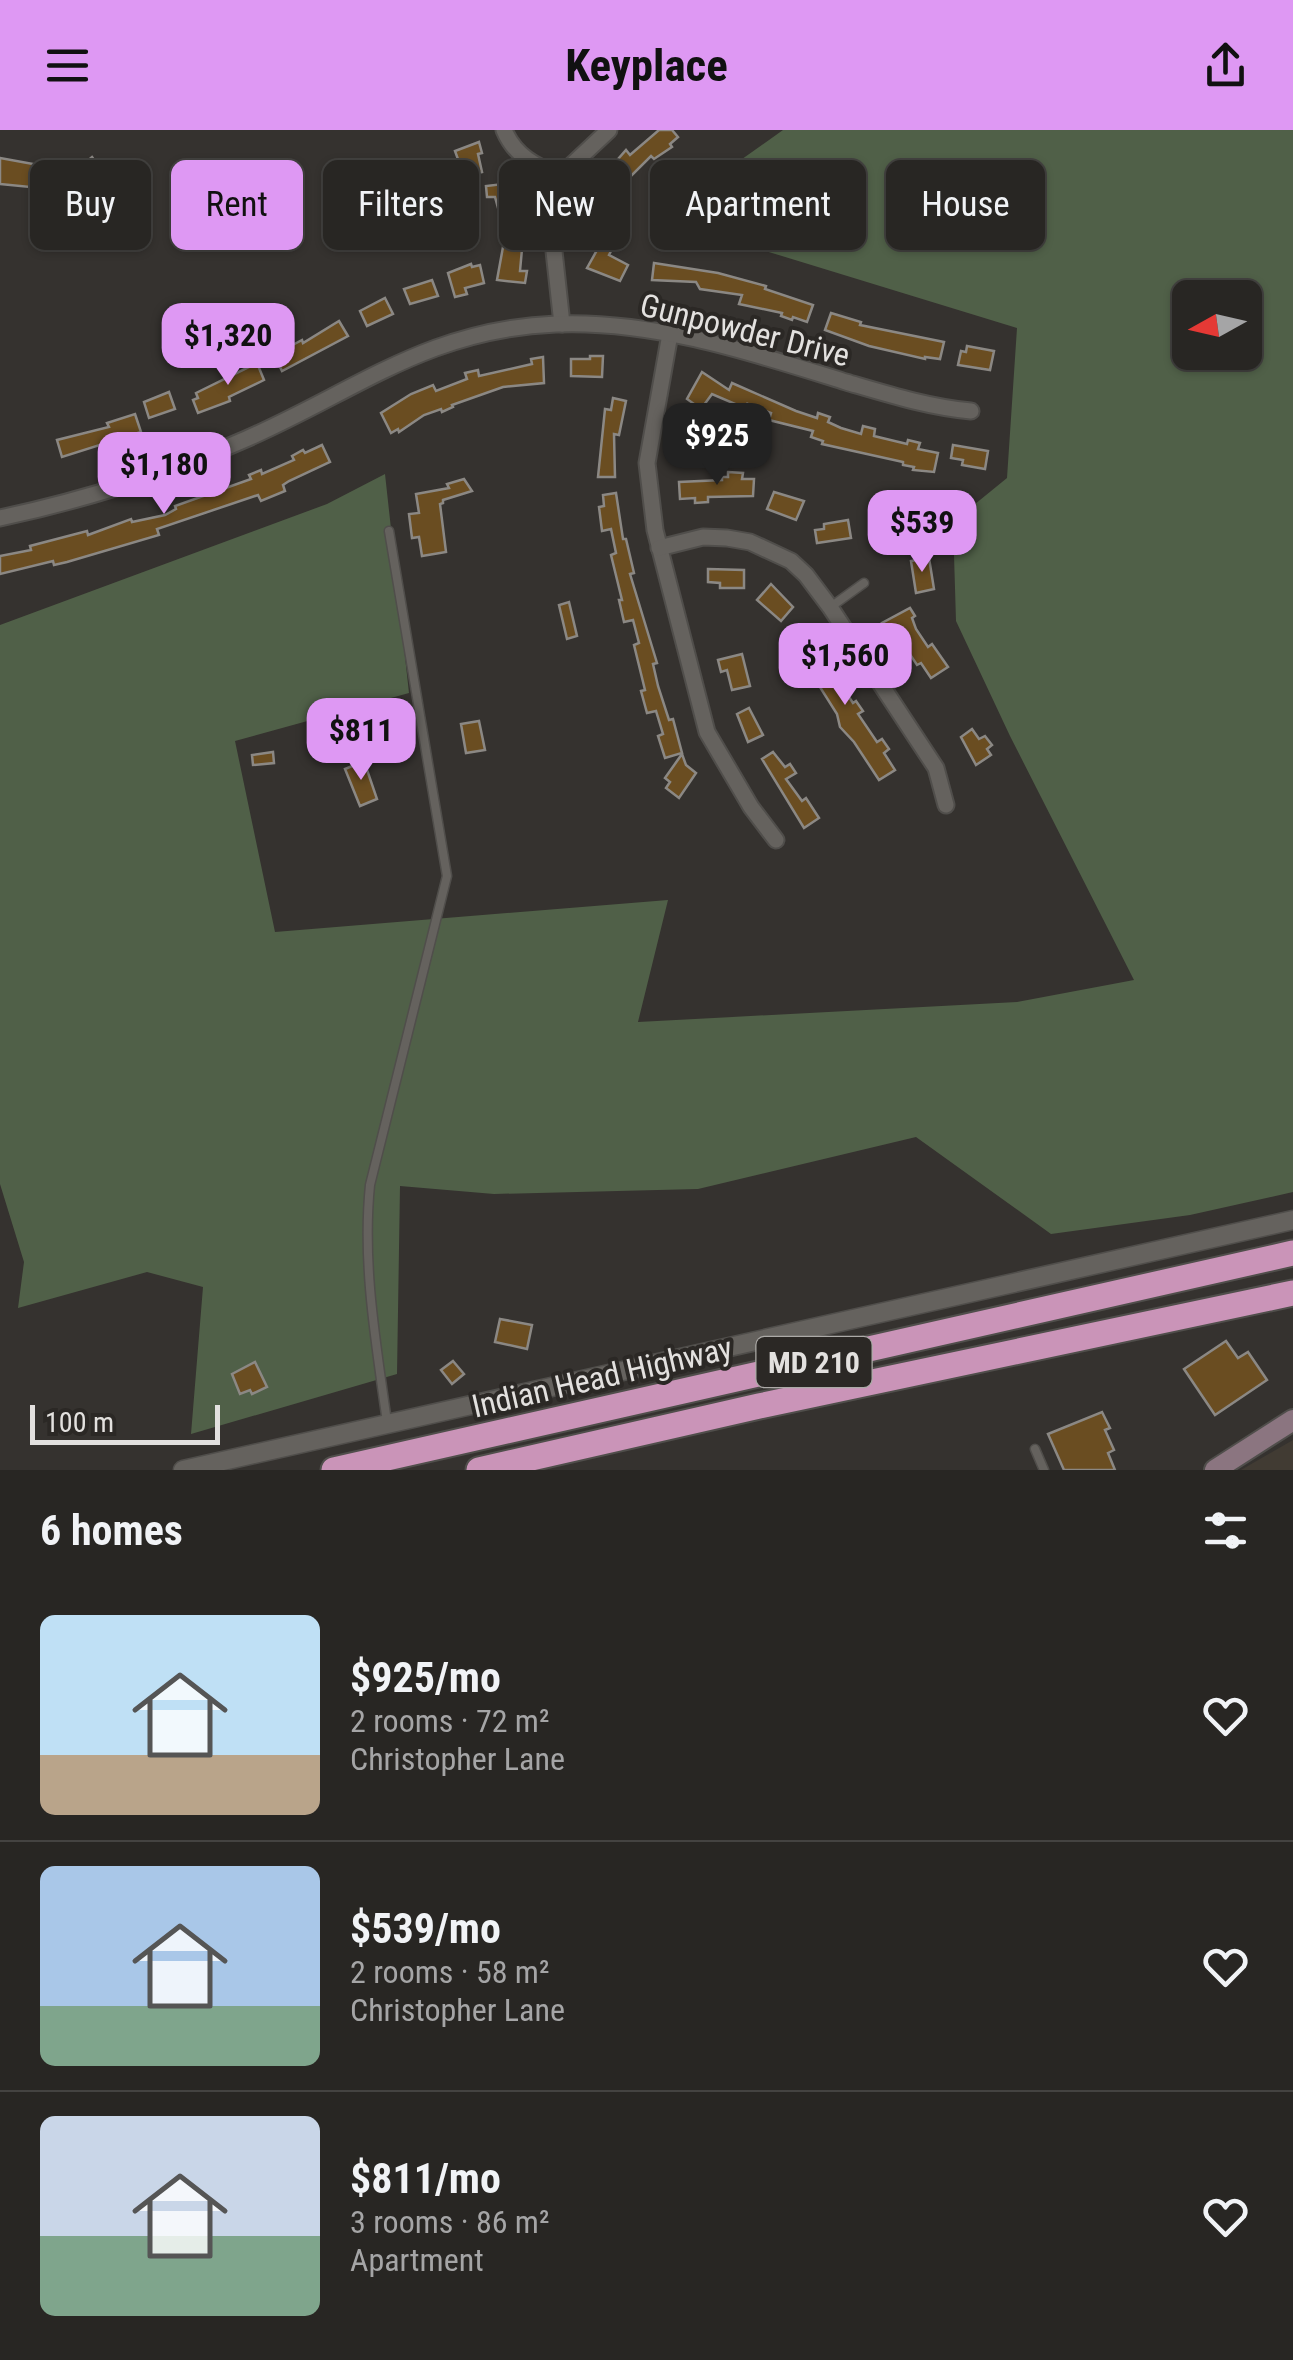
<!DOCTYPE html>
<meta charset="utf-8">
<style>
body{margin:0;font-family:"Roboto Condensed",sans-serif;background:#302e2b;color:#f1f3f6;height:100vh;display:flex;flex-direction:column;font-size:38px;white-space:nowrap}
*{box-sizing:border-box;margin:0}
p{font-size:32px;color:#a5a5a6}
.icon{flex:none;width:55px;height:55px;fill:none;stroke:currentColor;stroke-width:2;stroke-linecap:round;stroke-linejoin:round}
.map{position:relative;height:1340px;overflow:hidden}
.details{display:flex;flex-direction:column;background:#282623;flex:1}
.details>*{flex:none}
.hud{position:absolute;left:30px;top:30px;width:1235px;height:90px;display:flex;gap:20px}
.needle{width:65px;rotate:262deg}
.tools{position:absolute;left:1172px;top:150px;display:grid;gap:20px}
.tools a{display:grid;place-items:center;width:90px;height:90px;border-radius:15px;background:#282623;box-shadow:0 2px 8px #0004,0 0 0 2px #444341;font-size:50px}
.scale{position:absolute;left:30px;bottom:25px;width:190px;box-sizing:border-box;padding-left:10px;border:5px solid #e3e1df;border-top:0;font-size:28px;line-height:35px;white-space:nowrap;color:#e3e1df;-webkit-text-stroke:8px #2b2825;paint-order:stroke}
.price{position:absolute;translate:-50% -85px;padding:0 22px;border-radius:20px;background:#de98f3;color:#111;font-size:32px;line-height:65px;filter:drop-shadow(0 2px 5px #0008)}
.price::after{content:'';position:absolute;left:50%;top:60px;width:30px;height:22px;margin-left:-15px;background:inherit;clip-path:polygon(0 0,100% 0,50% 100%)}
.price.on{background:#222;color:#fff}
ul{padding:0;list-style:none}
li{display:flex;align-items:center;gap:30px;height:250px;padding:0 40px}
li+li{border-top:2px solid #444341}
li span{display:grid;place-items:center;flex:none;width:280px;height:200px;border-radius:15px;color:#555}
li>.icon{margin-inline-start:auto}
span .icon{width:120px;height:120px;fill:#fffc;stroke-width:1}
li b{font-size:42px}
h2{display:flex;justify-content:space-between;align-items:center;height:120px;padding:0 40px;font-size:42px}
.tag{padding:0 35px;border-radius:15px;background:#282623;box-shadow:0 2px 8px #0004,0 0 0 2px #444341;font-size:35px;line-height:90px}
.tag.on{background:#de98f3;color:#111}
header{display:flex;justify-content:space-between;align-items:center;height:130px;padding:0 40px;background:#de98f3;color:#111;font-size:45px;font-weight:700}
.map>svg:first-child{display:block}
.built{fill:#413b33}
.green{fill:#506048;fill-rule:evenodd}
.building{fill:#6a4d21;stroke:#8b8884;stroke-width:2.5}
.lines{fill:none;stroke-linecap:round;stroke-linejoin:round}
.service-casing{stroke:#504e4b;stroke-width:11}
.minor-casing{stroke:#504e4b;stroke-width:19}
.tertiary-casing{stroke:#504e4b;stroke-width:21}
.secondary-casing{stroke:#504e4b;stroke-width:24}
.trunk-casing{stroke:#504e4b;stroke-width:29}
.service{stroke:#65625e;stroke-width:8}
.minor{stroke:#65625e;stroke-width:15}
.tertiary{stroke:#65625e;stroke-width:18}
.secondary{stroke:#8b7580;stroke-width:20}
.trunk{stroke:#ca94b8;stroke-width:25}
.labels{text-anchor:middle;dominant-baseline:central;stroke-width:8;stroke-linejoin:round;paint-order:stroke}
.shield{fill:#2b2825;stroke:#acaaa7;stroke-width:2.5}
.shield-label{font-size:30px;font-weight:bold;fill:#e3e1df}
.street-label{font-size:32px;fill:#e3e1df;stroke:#2b2825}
</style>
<header><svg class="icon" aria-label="menu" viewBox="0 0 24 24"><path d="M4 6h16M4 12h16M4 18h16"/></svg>Keyplace<svg class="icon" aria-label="share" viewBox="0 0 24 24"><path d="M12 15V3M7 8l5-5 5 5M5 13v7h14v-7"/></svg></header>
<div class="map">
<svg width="1293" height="1340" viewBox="0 0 1293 1340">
<rect width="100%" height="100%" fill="#35322f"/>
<!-- built -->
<path class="built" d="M 1293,1310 L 1293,1340 L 1241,1340 L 1253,1333 Z"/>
<!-- green -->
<path class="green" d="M 783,0 L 1293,0 L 1293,1062 L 1190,1085 L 1051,1104 L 916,1007 L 698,1059 L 494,1064 L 400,1056 L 397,1244 L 191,1304 L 203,1157 L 147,1142 L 18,1178 L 24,1132 L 0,1054 L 0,495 L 327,374 L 385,344 L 409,563 L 235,611 L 275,802 L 668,770 L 638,892 L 1017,872 L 1134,850 L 1010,606 L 956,491 L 953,392 L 1007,348 L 1017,198 L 671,92 L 728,39 ZM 1190,168 L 1245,168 L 1245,222 L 1190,222 Z"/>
<!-- building -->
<g class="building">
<path d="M 659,0 L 672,0 L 678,7 L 670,14 L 672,17 L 654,29 L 651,26 L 618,59 L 605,44 L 626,20 L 630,25 Z"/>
<path d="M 479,12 L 482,23 L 478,24 L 482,42 L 464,46 L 455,21 Z"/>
<path d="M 92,27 L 107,48 L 77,65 L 66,49 Z"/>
<path d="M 0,28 L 44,36 L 40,58 L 0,54 Z"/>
<path d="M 512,53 L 514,88 L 501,89 L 495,67 L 487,67 L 486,56 Z"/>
<path d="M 590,63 L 614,70 L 611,82 L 614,83 L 606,102 L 588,98 L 593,77 L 587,75 Z"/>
<path d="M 601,113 L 612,119 L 609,125 L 628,135 L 620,151 L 587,138 Z"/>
<path d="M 503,117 L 522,119 L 520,141 L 527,141 L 525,153 L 497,150 Z"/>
<path d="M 654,133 L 718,143 L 766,156 L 765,159 L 813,175 L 807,192 L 793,187 L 792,190 L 781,186 L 782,183 L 739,174 L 742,165 L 700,159 L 696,152 L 652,150 Z"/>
<path d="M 471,134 L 472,137 L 480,135 L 484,153 L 465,158 L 467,164 L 455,167 L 448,143 Z"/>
<path d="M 432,150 L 438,166 L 410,174 L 404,159 Z"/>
<path d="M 385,168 L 393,184 L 367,196 L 360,181 Z"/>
<path d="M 831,183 L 861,192 L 860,195 L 944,212 L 940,229 L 925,227 L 925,229 L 869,216 L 825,200 Z"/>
<path d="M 339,191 L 348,206 L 282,241 L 274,225 L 302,210 L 303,213 Z"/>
<path d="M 967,216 L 994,221 L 990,240 L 958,235 L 961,221 L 966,222 Z"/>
<path d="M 590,226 L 603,226 L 602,247 L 571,246 L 571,229 L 590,229 Z"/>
<path d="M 543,227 L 544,253 L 503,257 L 452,275 L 453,277 L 442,282 L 441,279 L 424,285 L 399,302 L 398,299 L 391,303 L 381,283 L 411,264 L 433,255 L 436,261 L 467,249 L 465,243 L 478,240 L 479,246 L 532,234 L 531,229 Z"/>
<path d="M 257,233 L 264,250 L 229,267 L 230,271 L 198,283 L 193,270 L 198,268 L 196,263 Z"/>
<path d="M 702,242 L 729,260 L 732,253 L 796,281 L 817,288 L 818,283 L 830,287 L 828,292 L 841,298 L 861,304 L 863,296 L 875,299 L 874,306 L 907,314 L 908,310 L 920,313 L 918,319 L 938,323 L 934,342 L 913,340 L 914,337 L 903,335 L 903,332 L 822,314 L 823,311 L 811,307 L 813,301 L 769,290 L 771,283 L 748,274 L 749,280 L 712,264 L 701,279 L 687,269 Z"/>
<path d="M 169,262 L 175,279 L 149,288 L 144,272 Z"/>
<path d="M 613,268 L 626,271 L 619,305 L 614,304 L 615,347 L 598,347 L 605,279 L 611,280 Z"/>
<path d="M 135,284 L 141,302 L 62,327 L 57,310 L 109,297 L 107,293 Z"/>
<path d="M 322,315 L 330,332 L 289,351 L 283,355 L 285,361 L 261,371 L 258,365 L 157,399 L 159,405 L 67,432 L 54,435 L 53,431 L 0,444 L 0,426 L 31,420 L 30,416 L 87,401 L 88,405 L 131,389 L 132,392 L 165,385 L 176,379 L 175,376 L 251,349 L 249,345 L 261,340 L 262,344 L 294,330 L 292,326 L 303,320 L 305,323 Z"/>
<path d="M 953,315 L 988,321 L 985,339 L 962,335 L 963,330 L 951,328 Z"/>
<path d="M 728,342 L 743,343 L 742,349 L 754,349 L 753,366 L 708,367 L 708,372 L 695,373 L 695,368 L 680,369 L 679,352 L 722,350 L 722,347 L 728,347 Z"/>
<path d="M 464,349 L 472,361 L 443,370 L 443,373 L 440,374 L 446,422 L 422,426 L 419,407 L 412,408 L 409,384 L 419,383 L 416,364 L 449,358 L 447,354 Z"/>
<path d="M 774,362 L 804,371 L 796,390 L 767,379 Z"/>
<path d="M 616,363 L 623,409 L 626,409 L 634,443 L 630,444 L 657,533 L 653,534 L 658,556 L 669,590 L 673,589 L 682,623 L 665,628 L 658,606 L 663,604 L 656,581 L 647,583 L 641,561 L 645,560 L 634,515 L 639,513 L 633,490 L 624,492 L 619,470 L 622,470 L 611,425 L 616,423 L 611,399 L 602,401 L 599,377 L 604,376 L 603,365 Z"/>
<path d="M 848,390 L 851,408 L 817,413 L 815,400 L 824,399 L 824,394 Z"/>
<path d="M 880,391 L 890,398 L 893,393 L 912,406 L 902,421 L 872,402 Z"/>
<path d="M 929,428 L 934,459 L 916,463 L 911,431 Z"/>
<path d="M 708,439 L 744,440 L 744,458 L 720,458 L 720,453 L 708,452 Z"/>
<path d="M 771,454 L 793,477 L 781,491 L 757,470 Z"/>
<path d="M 569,472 L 577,506 L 567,509 L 559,475 Z"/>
<path d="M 910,478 L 915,486 L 912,488 L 916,499 L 928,517 L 932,514 L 948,537 L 931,548 L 921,533 L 917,535 L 894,500 L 889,504 L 882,493 Z"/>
<path d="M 801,496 L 853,573 L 856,571 L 863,581 L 858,584 L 877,612 L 882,609 L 889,619 L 884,623 L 895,640 L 879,650 L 854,612 L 840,597 L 837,584 L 818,554 L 821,553 L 795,513 L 790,503 Z"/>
<path d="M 742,524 L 750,556 L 732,560 L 727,540 L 721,542 L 718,530 Z"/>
<path d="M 749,578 L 763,605 L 748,612 L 737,584 Z"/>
<path d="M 479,591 L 485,620 L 466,623 L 461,594 Z"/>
<path d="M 972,599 L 979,609 L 985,606 L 992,615 L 987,619 L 991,625 L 976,635 L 961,607 Z"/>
<path d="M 273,622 L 274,633 L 253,635 L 252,625 Z"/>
<path d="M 773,622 L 785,637 L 790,634 L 796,643 L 786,649 L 802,671 L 806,668 L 819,688 L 804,698 L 762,629 Z"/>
<path d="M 682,624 L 686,635 L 696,643 L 679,668 L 666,658 L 670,652 L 665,648 Z"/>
<path d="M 364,631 L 377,669 L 360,676 L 345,639 Z"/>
<path d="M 500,1189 L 532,1195 L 527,1219 L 495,1212 Z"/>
<path d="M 1226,1211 L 1238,1228 L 1248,1222 L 1267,1250 L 1215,1285 L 1184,1239 Z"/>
<path d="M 453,1231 L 464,1244 L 452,1254 L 441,1240 Z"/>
<path d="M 255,1232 L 267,1257 L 252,1264 L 250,1260 L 240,1264 L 232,1244 Z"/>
<path d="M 1102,1282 L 1110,1298 L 1105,1300 L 1114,1320 L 1108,1323 L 1115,1340 L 1064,1340 L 1048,1304 Z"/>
</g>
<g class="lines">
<!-- service casing -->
<g class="service-casing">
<g id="service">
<path d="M 832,476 L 864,453"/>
<path d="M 387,1292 C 376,1213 362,1134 370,1055 L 447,746 L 389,401"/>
<path d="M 1035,1319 L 1044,1340"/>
</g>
</g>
<!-- minor casing -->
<g class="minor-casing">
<g id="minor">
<path d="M 504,0 C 515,26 535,36 560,46"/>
<path d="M 562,194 L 553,112 L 560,46 L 609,0"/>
<path d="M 670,204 L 647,333 L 655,400 L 707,602 L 751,677 L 776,710"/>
<path d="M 0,388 C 84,370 167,344 246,309 C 356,261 428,199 556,194 C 654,190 753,223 846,252 C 887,264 928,277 971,281"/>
<path d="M 659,418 L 703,407 L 727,408 L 750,412 L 791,431 L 806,445 L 830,477 L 936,638 L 946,675"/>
</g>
</g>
<!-- tertiary casing -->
<g class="tertiary-casing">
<path id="tertiary" d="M 183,1340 L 1293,1090"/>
</g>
<!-- secondary casing -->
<g class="secondary-casing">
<path id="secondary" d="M 1215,1340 L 1293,1290"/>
</g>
<!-- trunk casing -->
<g class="trunk-casing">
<g id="trunk">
<path d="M 334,1340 L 1293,1123"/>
<path d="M 479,1340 L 759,1276 L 1293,1163"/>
</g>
</g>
<!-- service -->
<use href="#service" class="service"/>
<!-- minor -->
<use href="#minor" class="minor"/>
<!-- tertiary -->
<use href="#tertiary" class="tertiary"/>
<!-- secondary -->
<use href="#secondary" class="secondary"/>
<!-- trunk -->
<use href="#trunk" class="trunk"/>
</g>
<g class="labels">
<!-- shield labels -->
<rect class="shield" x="756.5" y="1207" width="115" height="50" rx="8"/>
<g class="shield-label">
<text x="814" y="1232">MD 210</text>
</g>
<!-- street labels -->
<g class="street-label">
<text transform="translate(745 200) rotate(14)">Gunpowder Drive</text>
<text transform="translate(602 1247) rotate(-13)">Indian Head Highway</text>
</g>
</g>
</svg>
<div class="tools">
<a><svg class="needle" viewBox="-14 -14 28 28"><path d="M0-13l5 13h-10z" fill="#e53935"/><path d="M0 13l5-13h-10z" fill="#a5a5a6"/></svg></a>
</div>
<div class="scale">100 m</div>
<b class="price" style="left:228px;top:258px">$1,320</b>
<b class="price on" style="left:717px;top:358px">$925</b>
<b class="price" style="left:164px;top:387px">$1,180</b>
<b class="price" style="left:922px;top:445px">$539</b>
<b class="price" style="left:845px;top:578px">$1,560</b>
<b class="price" style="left:361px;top:653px">$811</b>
<div class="hud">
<a class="tag">Buy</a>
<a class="tag on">Rent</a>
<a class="tag">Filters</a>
<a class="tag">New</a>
<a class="tag">Apartment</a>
<a class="tag">House</a>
</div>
</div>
<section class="details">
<h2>6 homes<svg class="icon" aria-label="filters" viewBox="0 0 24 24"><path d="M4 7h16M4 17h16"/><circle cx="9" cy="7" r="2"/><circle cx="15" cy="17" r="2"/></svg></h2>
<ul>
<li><span style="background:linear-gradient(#bfe0f5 70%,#b9a48a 0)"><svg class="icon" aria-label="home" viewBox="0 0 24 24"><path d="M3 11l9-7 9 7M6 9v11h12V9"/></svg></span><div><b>$925/mo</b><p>2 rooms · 72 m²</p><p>Christopher Lane</p></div><svg class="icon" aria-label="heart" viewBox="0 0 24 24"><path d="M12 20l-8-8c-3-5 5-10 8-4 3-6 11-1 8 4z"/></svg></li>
<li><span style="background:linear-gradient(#a9c7e8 70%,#7fa58c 0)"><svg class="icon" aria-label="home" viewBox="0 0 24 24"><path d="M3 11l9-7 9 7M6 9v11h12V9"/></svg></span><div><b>$539/mo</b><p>2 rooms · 58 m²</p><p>Christopher Lane</p></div><svg class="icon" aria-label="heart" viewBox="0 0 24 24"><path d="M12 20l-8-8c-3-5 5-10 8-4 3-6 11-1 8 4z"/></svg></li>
<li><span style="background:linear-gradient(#c9d6e8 60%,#7fa58c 0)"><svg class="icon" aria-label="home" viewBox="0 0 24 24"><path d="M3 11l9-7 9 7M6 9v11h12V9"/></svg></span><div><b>$811/mo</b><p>3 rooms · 86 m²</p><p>Apartment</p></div><svg class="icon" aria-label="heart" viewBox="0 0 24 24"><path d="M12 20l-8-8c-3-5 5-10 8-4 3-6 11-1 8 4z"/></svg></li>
</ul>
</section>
